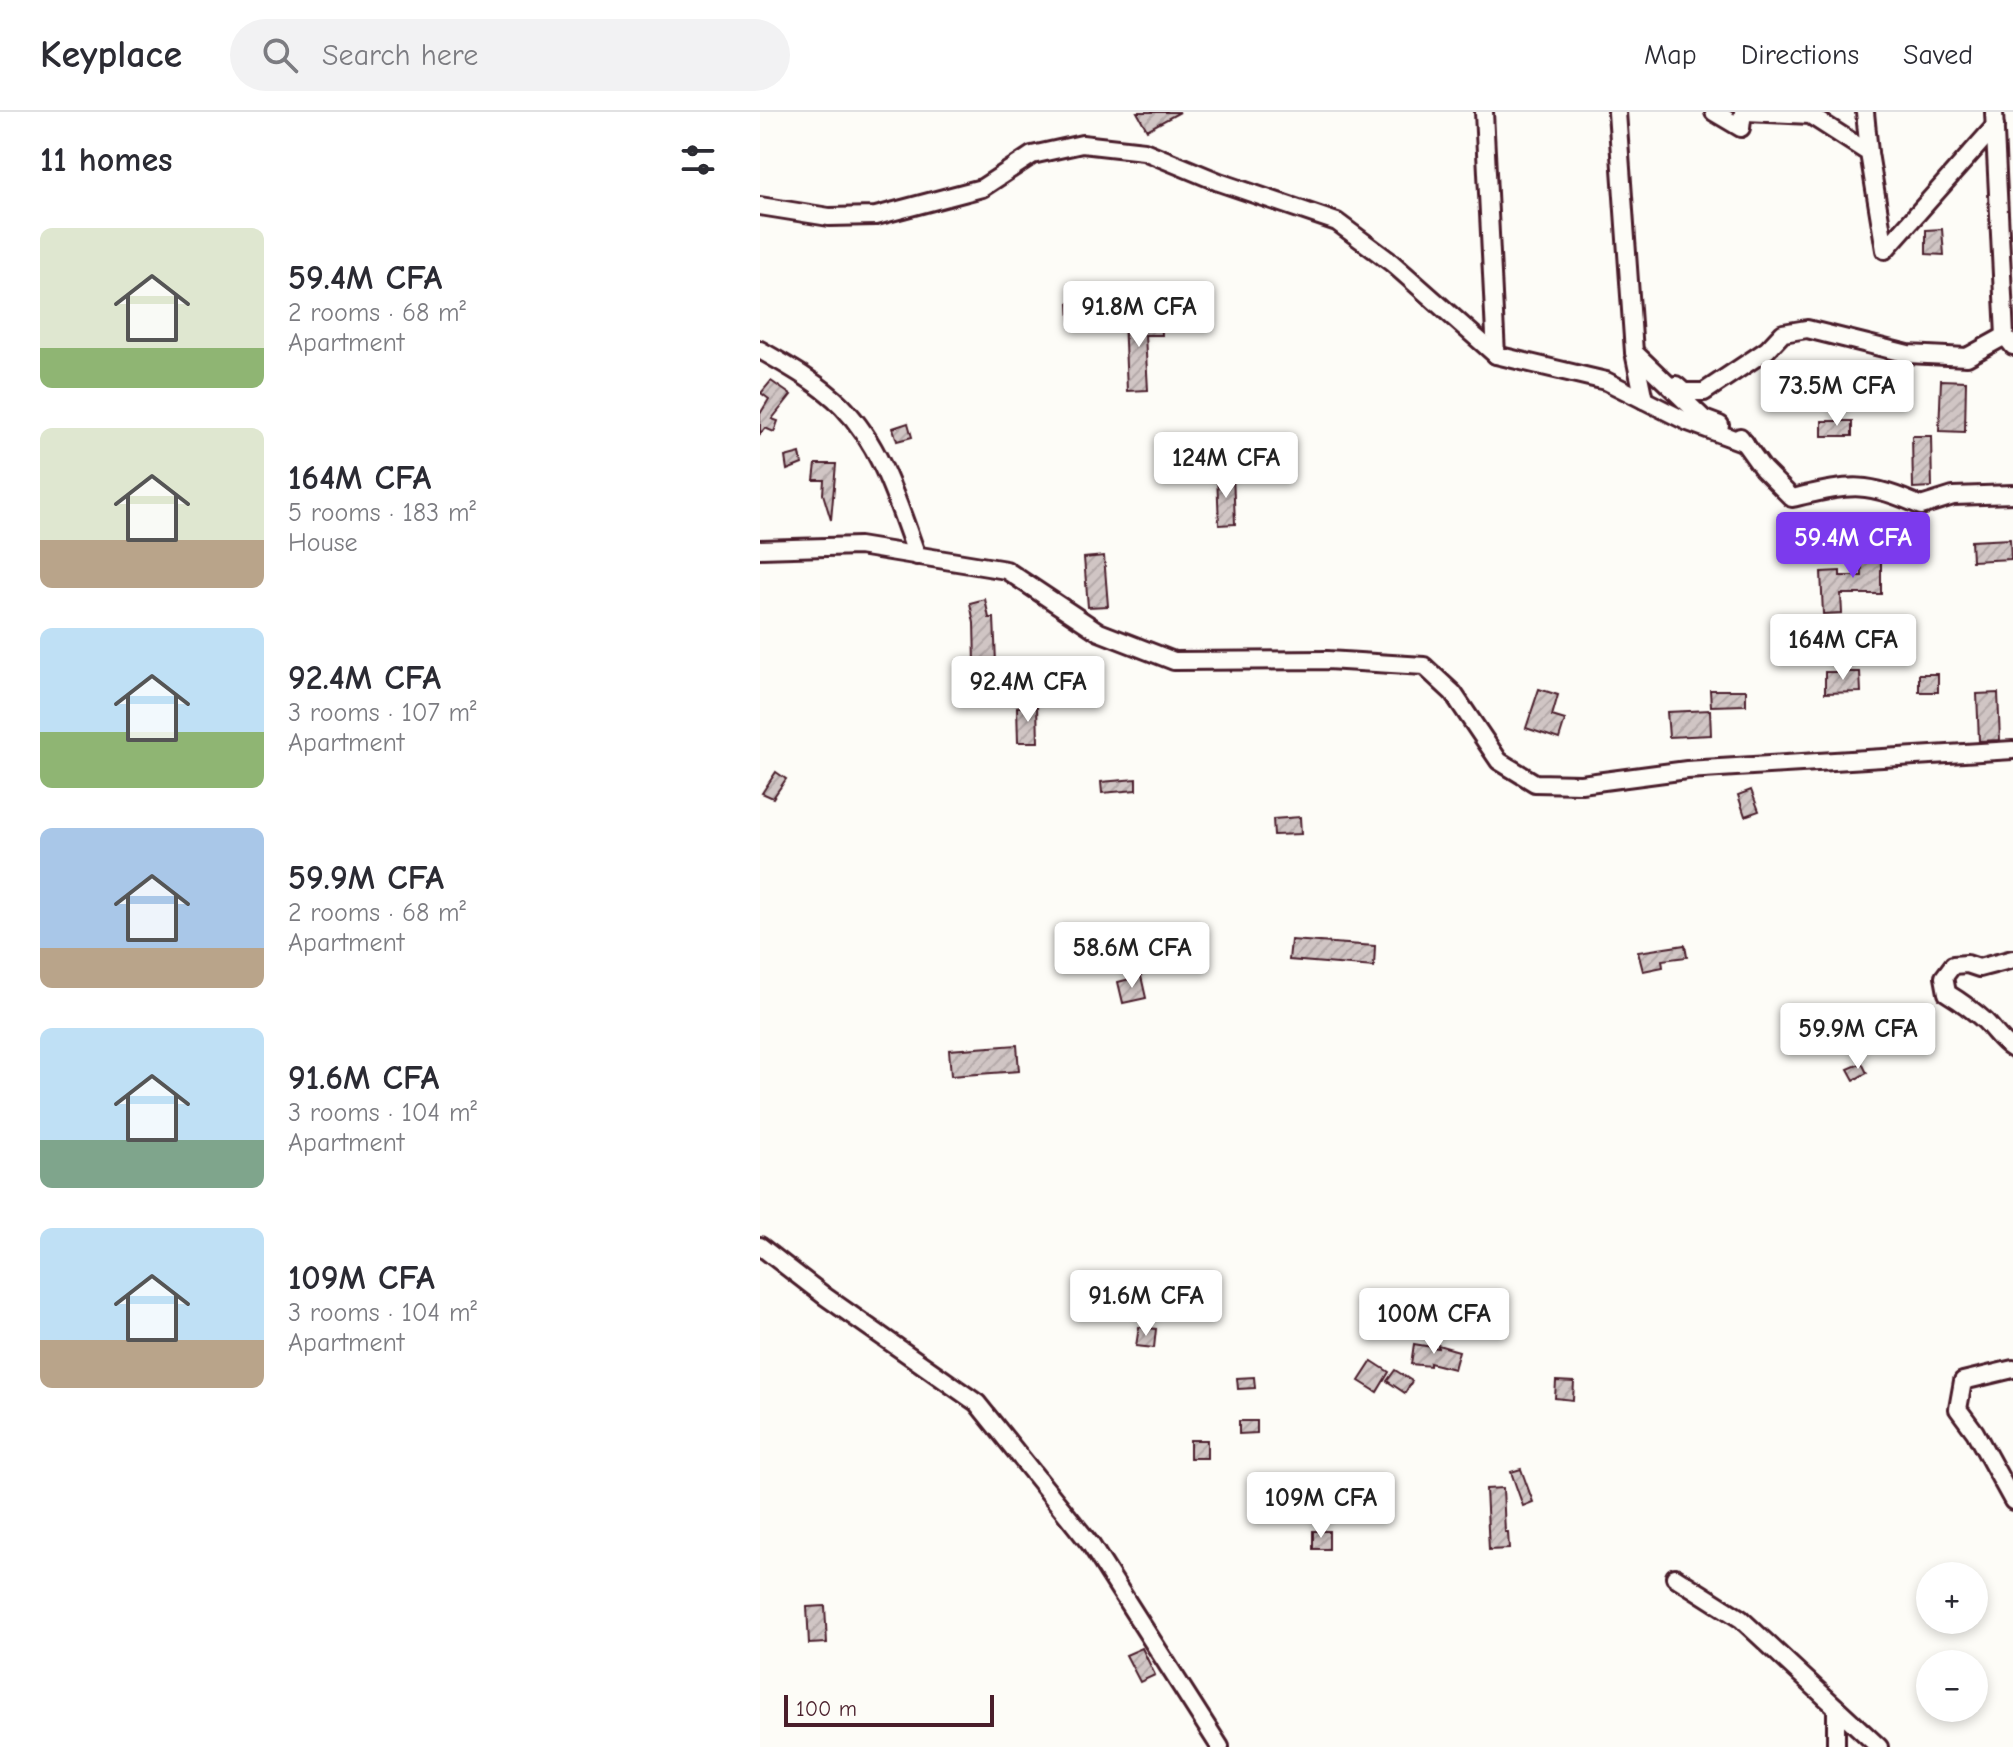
<!DOCTYPE html>
<meta charset="utf-8">
<style>
body{margin:0;font-family:"Comic Neue",sans-serif;background:#f2f2f3;color:#2b2b33;height:100vh;display:flex;flex-direction:column;font-size:30px;white-space:nowrap}
*{box-sizing:border-box;margin:0}
p{font-size:26px;color:#7c7c81}
.icon{flex:none;width:44px;height:44px;fill:none;stroke:currentColor;stroke-width:2;stroke-linecap:round;stroke-linejoin:round}
.map{position:relative;flex:1;overflow:hidden}
.details{display:flex;flex-direction:column;background:#fff;width:760px}
.details>*{flex:none}
.controls{position:absolute;left:1156px;top:1450px;display:grid;gap:16px}
.controls a{display:grid;place-items:center;width:72px;height:72px;border-radius:50%;background:#fff;box-shadow:0 4px 12px #0003;font-size:40px}
.scale{position:absolute;left:24px;bottom:20px;width:210px;box-sizing:border-box;padding-left:8px;border:4px solid #4a1f2b;border-top:0;font-size:22px;line-height:28px;white-space:nowrap;color:#4a1f2b;-webkit-text-stroke:6px #fdfcf7;paint-order:stroke}
.price{position:absolute;translate:-50% -68px;padding:0 18px;border-radius:8px;background:#fff;color:#222;font-size:26px;line-height:52px;filter:drop-shadow(0 2px 4px #0008)}
.price::after{content:'';position:absolute;left:50%;top:48px;width:24px;height:18px;margin-left:-12px;background:inherit;clip-path:polygon(0 0,100% 0,50% 100%)}
.price.active{background:#7c3aed;color:#fff}
ul{padding:0;list-style:none}
li{display:flex;align-items:center;gap:24px;height:200px;padding:0 40px}
li span{display:grid;place-items:center;flex:none;width:224px;height:160px;border-radius:12px;color:#555}
li>.icon{margin-inline-start:auto}
span .icon{width:96px;height:96px;fill:#fffc;stroke-width:1}
li b{font-size:34px}
h2{display:flex;justify-content:space-between;align-items:center;height:96px;padding:0 40px;font-size:34px}
header{display:flex;align-items:center;gap:48px;box-sizing:border-box;height:112px;padding:0 40px;background:#fff;border-bottom:2px solid #e1e1e2}
header strong{font-size:38px}
nav{display:flex;gap:44px;margin-inline-start:auto;font-size:28px}
.search{width:560px;height:72px;background:#f2f2f3;display:flex;align-items:center;gap:20px;box-sizing:border-box;padding:0 28px;border-radius:44px;color:#7c7c81;font-size:30px}
main{display:flex;flex:1;min-height:0}
.map>svg:first-child{display:block}
.building{fill:url(#building-hatch);stroke:#4a1f2b;stroke-width:2}
.lines{fill:none;stroke-linecap:round;stroke-linejoin:round}
.street-casing{stroke:#4a1f2b;stroke-width:22}
.street{stroke:#fdfcf7;stroke-width:16}
</style>
<header>
<strong>Keyplace</strong>
<div class="search"><svg class="icon" aria-label="search" viewBox="0 0 24 24"><circle cx="10" cy="10" r="6"/><path d="M15 15l6 6"/></svg>Search here</div>
<nav><a>Map</a><a>Directions</a><a>Saved</a></nav>
</header>
<main>
<section class="details">
<h2>11 homes<svg class="icon" aria-label="filters" viewBox="0 0 24 24"><path d="M4 7h16M4 17h16"/><circle cx="9" cy="7" r="2"/><circle cx="15" cy="17" r="2"/></svg></h2>
<ul>
<li><span style="background:linear-gradient(#dfe7d0 75%,#8fb573 0)"><svg class="icon" aria-label="home" viewBox="0 0 24 24"><path d="M3 11l9-7 9 7M6 9v11h12V9"/></svg></span><div><b>59.4M CFA</b><p>2 rooms · 68 m²</p><p>Apartment</p></div></li>
<li><span style="background:linear-gradient(#dfe7d0 70%,#b9a48a 0)"><svg class="icon" aria-label="home" viewBox="0 0 24 24"><path d="M3 11l9-7 9 7M6 9v11h12V9"/></svg></span><div><b>164M CFA</b><p>5 rooms · 183 m²</p><p>House</p></div></li>
<li><span style="background:linear-gradient(#bfe0f5 65%,#8fb573 0)"><svg class="icon" aria-label="home" viewBox="0 0 24 24"><path d="M3 11l9-7 9 7M6 9v11h12V9"/></svg></span><div><b>92.4M CFA</b><p>3 rooms · 107 m²</p><p>Apartment</p></div></li>
<li><span style="background:linear-gradient(#a9c7e8 75%,#b9a48a 0)"><svg class="icon" aria-label="home" viewBox="0 0 24 24"><path d="M3 11l9-7 9 7M6 9v11h12V9"/></svg></span><div><b>59.9M CFA</b><p>2 rooms · 68 m²</p><p>Apartment</p></div></li>
<li><span style="background:linear-gradient(#bfe0f5 70%,#7fa58c 0)"><svg class="icon" aria-label="home" viewBox="0 0 24 24"><path d="M3 11l9-7 9 7M6 9v11h12V9"/></svg></span><div><b>91.6M CFA</b><p>3 rooms · 104 m²</p><p>Apartment</p></div></li>
<li><span style="background:linear-gradient(#bfe0f5 70%,#b9a48a 0)"><svg class="icon" aria-label="home" viewBox="0 0 24 24"><path d="M3 11l9-7 9 7M6 9v11h12V9"/></svg></span><div><b>109M CFA</b><p>3 rooms · 104 m²</p><p>Apartment</p></div></li>
</ul>
</section>
<div class="map">
<svg width="1253" height="1635" viewBox="0 0 1253 1635">
<defs>
<pattern id="building-hatch" width="6" height="6" patternUnits="userSpaceOnUse" patternTransform="scale(2)"><rect width="6" height="6" fill="#d0c5c4"/><path d="M-1 1l2-2M0 6l6-6M5 7l2-2" fill="none" stroke="#b4a9a9"/></pattern>
</defs>
<rect width="100%" height="100%" fill="#fdfcf7"/>
<filter id="ink" filterUnits="userSpaceOnUse"><feTurbulence type="fractalNoise" baseFrequency=".0125" numOctaves="2"/><feDisplacementMap in="SourceGraphic" scale="16" xChannelSelector="R" yChannelSelector="G"/><feConvolveMatrix kernelMatrix="1 2 1 2 8 2 1 2 1" color-interpolation-filters="sRGB"/></filter>
<g filter="url(#ink)">
<!-- building -->
<g class="building">
<path d="M 377,0 L 420,0 L 387,18 Z"/>
<path d="M 1182,117 L 1184,143 L 1166,142 L 1166,118 Z"/>
<path d="M 345,190 L 346,207 L 310,208 L 309,191 Z"/>
<path d="M 401,204 L 402,223 L 385,223 L 388,278 L 367,279 L 364,206 Z"/>
<path d="M 1181,268 L 1206,269 L 1205,320 L 1179,319 Z"/>
<path d="M 11,269 L 31,283 L 12,307 L 18,309 L 14,320 L 5,316 L 0,322 L 0,302 L 9,287 L 1,281 Z"/>
<rect x="1062" y="309" width="30" height="15"/>
<path d="M 148,311 L 152,325 L 137,329 L 133,316 Z"/>
<path d="M 1152,324 L 1171,324 L 1172,375 L 1153,376 Z"/>
<path d="M 40,341 L 42,352 L 27,358 L 25,345 Z"/>
<path d="M 454,342 L 455,359 L 418,361 L 417,344 Z"/>
<path d="M 56,352 L 76,352 L 71,408 L 63,382 L 64,368 L 54,368 Z"/>
<path d="M 473,362 L 475,412 L 459,413 L 457,363 Z"/>
<path d="M 1250,427 L 1251,447 L 1212,449 L 1211,429 Z"/>
<path d="M 1101,431 L 1121,431 L 1121,482 L 1081,482 L 1082,501 L 1063,502 L 1061,460 L 1080,459 L 1080,464 L 1102,464 Z"/>
<path d="M 344,444 L 348,494 L 328,495 L 324,446 Z"/>
<path d="M 225,487 L 229,506 L 234,506 L 236,550 L 215,551 L 214,511 L 210,491 Z"/>
<path d="M 1065,560 L 1100,560 L 1101,580 L 1065,581 Z"/>
<rect x="1159" y="562" width="19" height="18"/>
<path d="M 779,577 L 798,583 L 792,604 L 805,608 L 799,627 L 766,616 Z"/>
<path d="M 950,578 L 986,578 L 986,593 L 951,594 Z"/>
<path d="M 1238,581 L 1240,628 L 1219,629 L 1217,582 Z"/>
<path d="M 277,594 L 278,630 L 258,630 L 257,595 Z"/>
<path d="M 950,598 L 951,623 L 909,625 L 907,600 Z"/>
<path d="M 16,660 L 26,667 L 13,686 L 2,681 Z"/>
<path d="M 376,667 L 376,678 L 342,681 L 341,670 Z"/>
<path d="M 991,678 L 999,699 L 985,704 L 978,683 Z"/>
<path d="M 540,705 L 541,722 L 514,723 L 513,707 Z"/>
<path d="M 531,828 L 615,834 L 614,855 L 529,848 Z"/>
<path d="M 925,833 L 927,845 L 902,848 L 903,855 L 883,859 L 878,840 Z"/>
<path d="M 381,864 L 386,886 L 363,891 L 358,870 Z"/>
<path d="M 257,933 L 259,959 L 191,964 L 189,938 Z"/>
<path d="M 1102,951 L 1107,961 L 1094,968 L 1088,957 Z"/>
<path d="M 379,1215 L 396,1217 L 394,1236 L 376,1234 Z"/>
<path d="M 654,1232 L 678,1236 L 678,1233 L 699,1239 L 694,1257 L 670,1251 L 670,1254 L 651,1252 Z"/>
<path d="M 612,1249 L 629,1260 L 617,1280 L 599,1269 Z"/>
<path d="M 635,1258 L 652,1269 L 645,1281 L 627,1269 Z"/>
<path d="M 494,1265 L 495,1276 L 478,1277 L 477,1266 Z"/>
<path d="M 796,1269 L 814,1270 L 813,1288 L 795,1286 Z"/>
<path d="M 479,1309 L 497,1309 L 497,1321 L 479,1322 Z"/>
<rect x="430" y="1328" width="17" height="18"/>
<path d="M 761,1357 L 773,1390 L 763,1394 L 751,1360 Z"/>
<path d="M 743,1376 L 745,1420 L 748,1420 L 749,1437 L 729,1438 L 726,1377 Z"/>
<rect x="553" y="1419" width="16" height="18"/>
<path d="M 65,1494 L 67,1531 L 49,1532 L 47,1495 Z"/>
<path d="M 382,1536 L 395,1563 L 380,1570 L 366,1543 Z"/>
</g>
<g class="lines">
<!-- street casing -->
<g class="street-casing">
<g id="street">
<path d="M 724,0 L 736,243"/>
<path d="M 857,0 L 874,240 L 884,288"/>
<path d="M 954,0 L 981,16 L 983,0"/>
<path d="M 986,0 L 1050,3 L 1109,41 L 1125,138 L 1235,14"/>
<path d="M 1105,0 L 1109,41"/>
<path d="M 1234,0 L 1245,224"/>
<path d="M 0,94 L 69,105 L 116,104 L 222,76 L 272,43 L 322,32 L 384,39 L 459,70 L 577,110 L 632,151 L 736,243 L 846,269 L 928,310 L 985,331"/>
<path d="M 0,238 C 28,254 59,271 82,294 C 122,335 138,392 157,444"/>
<path d="M 874,240 L 944,307 L 960,313"/>
<path d="M 916,273 L 924,280 L 944,280 L 1007,238 L 1023,221 L 1047,217 L 1148,242 L 1207,245 L 1245,224 L 1253,234"/>
<path d="M 980,325 L 1003,357 L 1032,386 C 1090,373 1105,368 1161,394 L 1193,384 L 1253,382"/>
<path d="M 0,437 L 99,434 L 246,458 L 339,520 L 414,549 L 567,548 L 664,554 L 693,581 L 739,649 L 775,671 L 821,672 L 927,658 L 1253,638"/>
<path d="M 1253,847 L 1219,856 L 1207,852 L 1193,853 L 1184,865 L 1187,881 C 1200,889 1213,898 1225,909 C 1235,919 1240,929 1253,937"/>
<path d="M 0,1134 L 66,1185 L 217,1291 L 331,1433 L 460,1635"/>
<path d="M 1253,1257 L 1203,1269 L 1198,1297 L 1215,1320 L 1253,1389"/>
<path d="M 915,1465 L 981,1507 L 1119,1635"/>
<path d="M 1076,1596 L 1076,1635"/>
</g>
</g>
<!-- street -->
<use href="#street" class="street"/>
</g>
</g>
</svg>
<div class="controls">
<a>+</a>
<a>−</a>
</div>
<div class="scale">100 m</div>
<b class="price" style="left:379px;top:237px">91.8M CFA</b>
<b class="price" style="left:1077px;top:316px">73.5M CFA</b>
<b class="price" style="left:466px;top:388px">124M CFA</b>
<b class="price active" style="left:1093px;top:468px">59.4M CFA</b>
<b class="price" style="left:1083px;top:570px">164M CFA</b>
<b class="price" style="left:268px;top:612px">92.4M CFA</b>
<b class="price" style="left:372px;top:878px">58.6M CFA</b>
<b class="price" style="left:1098px;top:959px">59.9M CFA</b>
<b class="price" style="left:386px;top:1226px">91.6M CFA</b>
<b class="price" style="left:674px;top:1244px">100M CFA</b>
<b class="price" style="left:561px;top:1428px">109M CFA</b>
</div>
</main>
